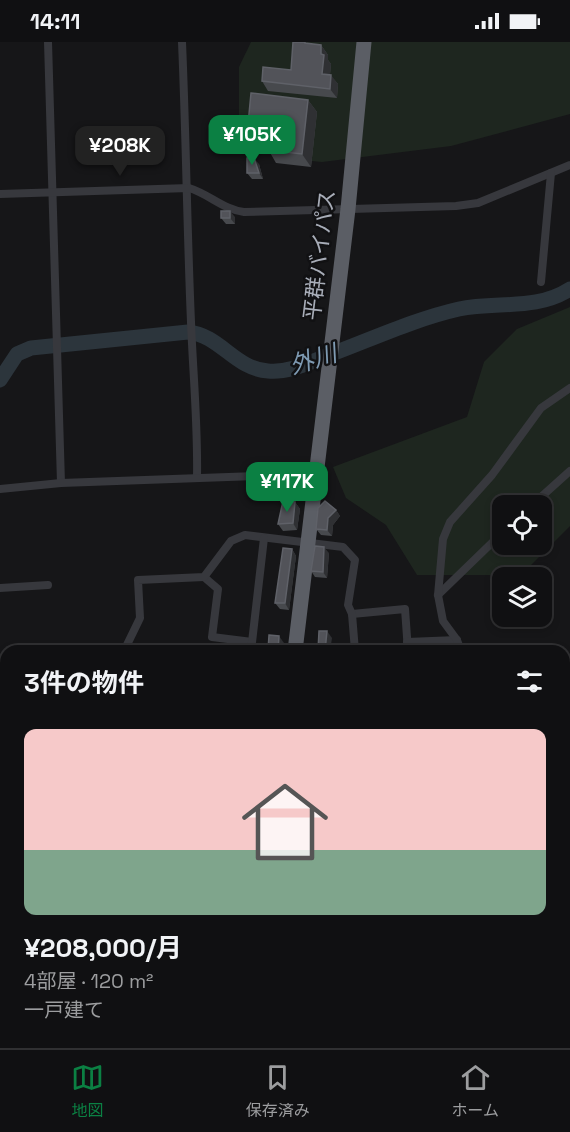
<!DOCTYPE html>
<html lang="ja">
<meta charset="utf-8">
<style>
body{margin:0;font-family:"Space Grotesk","Noto Sans JP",sans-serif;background:#19191b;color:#f1f3f6;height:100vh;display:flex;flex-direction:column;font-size:22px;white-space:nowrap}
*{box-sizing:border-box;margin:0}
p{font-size:20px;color:#9c9d9f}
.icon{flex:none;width:33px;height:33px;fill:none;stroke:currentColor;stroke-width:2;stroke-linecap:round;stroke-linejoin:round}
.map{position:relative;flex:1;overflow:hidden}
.sheet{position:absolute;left:0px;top:603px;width:570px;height:404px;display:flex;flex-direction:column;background:#101012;border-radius:18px 18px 0 0;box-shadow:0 3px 9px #0003,0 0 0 2px #303032}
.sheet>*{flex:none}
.tools{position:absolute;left:492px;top:453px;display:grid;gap:12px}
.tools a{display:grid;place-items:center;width:60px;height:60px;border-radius:12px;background:#101012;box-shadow:0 3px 9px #0003,0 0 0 2px #303032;font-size:30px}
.price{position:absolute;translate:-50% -51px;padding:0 14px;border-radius:12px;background:#0b8043;color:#fff;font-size:20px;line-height:39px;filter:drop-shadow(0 2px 3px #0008)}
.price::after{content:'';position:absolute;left:50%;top:36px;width:18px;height:14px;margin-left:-9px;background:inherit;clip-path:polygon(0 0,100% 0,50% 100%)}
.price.selected{background:#222;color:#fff}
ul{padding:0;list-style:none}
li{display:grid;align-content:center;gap:12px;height:318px;padding:0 24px}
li+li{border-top:2px solid #303032}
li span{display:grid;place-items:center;height:186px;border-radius:12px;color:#555}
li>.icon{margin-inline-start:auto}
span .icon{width:108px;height:108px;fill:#fffc;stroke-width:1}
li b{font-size:26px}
h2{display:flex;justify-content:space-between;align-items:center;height:72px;padding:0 24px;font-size:26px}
.status{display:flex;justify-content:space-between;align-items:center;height:42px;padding:0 30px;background:#101012;direction:ltr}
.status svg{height:16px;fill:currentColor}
.menu{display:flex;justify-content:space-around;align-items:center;height:84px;border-top:2px solid #303032;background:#101012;font-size:16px;color:#9c9d9f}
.menu a{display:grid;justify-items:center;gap:3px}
.menu .selected{color:#0b8043}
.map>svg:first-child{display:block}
.green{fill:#1e261f;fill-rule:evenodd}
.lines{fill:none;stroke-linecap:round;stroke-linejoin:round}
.river{stroke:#2c353c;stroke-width:15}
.minor{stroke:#37383d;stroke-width:8}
.trunk{stroke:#5b5e65;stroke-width:15}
.wall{fill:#47494d}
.shaded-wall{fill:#2f3033}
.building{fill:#525359;stroke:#5f6168;stroke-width:1.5}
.labels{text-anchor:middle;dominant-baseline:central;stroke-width:5;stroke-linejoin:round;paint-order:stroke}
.street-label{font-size:22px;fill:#a8adb8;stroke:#111113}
.water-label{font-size:24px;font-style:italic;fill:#7f9bb3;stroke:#111113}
</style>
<div class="status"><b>14:11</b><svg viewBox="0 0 49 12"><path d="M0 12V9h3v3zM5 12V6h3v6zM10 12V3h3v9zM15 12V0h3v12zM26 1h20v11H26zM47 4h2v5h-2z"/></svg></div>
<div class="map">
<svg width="570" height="1006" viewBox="0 0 570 1006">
<rect width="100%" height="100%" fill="#161618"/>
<!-- green -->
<g class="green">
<path d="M 251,0 L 570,0 L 570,72 L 451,104 L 322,120 L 280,116 L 239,83 L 239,25 Z"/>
<path d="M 570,265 L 570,484 L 521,533 L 417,533 L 386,483 L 346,456 L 333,425 L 467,375 L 484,320 L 517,287 ZM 502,464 L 542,464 L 542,502 L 502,502 Z"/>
</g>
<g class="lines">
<!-- river -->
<path class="river" d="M 0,338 L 17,312 L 31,306 L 188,290 C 220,293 235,327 268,329 C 289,331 310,320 329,313 C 372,297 415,277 459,267 C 497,259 536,269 570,247"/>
<!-- minor -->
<g class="minor">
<path d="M 48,0 L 61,441"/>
<path d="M 182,0 C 186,93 187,186 191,280 C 193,332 198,383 197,435"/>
<path d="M 0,152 L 189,146 C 209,152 224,168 244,170 L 456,164 L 478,161 L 570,123"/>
<path d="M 541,240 L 551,131"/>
<path d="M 0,447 L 61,441 L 315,432"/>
<path d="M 531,464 L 570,429"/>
<path d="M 204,535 L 218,547 L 212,595 L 252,600"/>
<path d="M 0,546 L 48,543"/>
<path d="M 438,553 L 502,491"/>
<path d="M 352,572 L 405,567 L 408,609"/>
<path d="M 407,600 L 457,598"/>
<path d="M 124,609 L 140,576 L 138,538 L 204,535 L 231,499 L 245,493 L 343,505 L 355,518 L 348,563 L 352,572 L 355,609"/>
<path d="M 251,609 L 264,496"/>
<path d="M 461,609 L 457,598 L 443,579 L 438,553 L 443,497 L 450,480 L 492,433 L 541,366 L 570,346"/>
<path d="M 0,716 L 6,718"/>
<path d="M 564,843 L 570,836"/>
<path d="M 0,868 L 6,867"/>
<path d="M 0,924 L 6,1006"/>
<path d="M 57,1000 L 57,1006"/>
<path d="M 308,1000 L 312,1006"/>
<path d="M 92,1006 L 167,1000"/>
<path d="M 543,1006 L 543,1000"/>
</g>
<!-- trunk -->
<g class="trunk">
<path d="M 295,609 L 348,167 L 364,0"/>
<path d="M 255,1000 L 255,1006"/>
</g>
</g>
<!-- wall -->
<g class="wall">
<path d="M 311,2 L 321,3 L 328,13 L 328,18 L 331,22 L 330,33 L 338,42 L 337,56 L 268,49 L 262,39 L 291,28 Z"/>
<path d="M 308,58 L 317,70 L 311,125 L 276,121 L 268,107 L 256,105 L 247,93 Z"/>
<path d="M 259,122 L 263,137 L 252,137 L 247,131 Z"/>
<path d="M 235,175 L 235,182 L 226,182 L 221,176 Z"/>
<path d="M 295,460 L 300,467 L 297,488 L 283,489 L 278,482 Z"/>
<path d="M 336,468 L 340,474 L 333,483 L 332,494 L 321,493 L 316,487 Z"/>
<path d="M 292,507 L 296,514 L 289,568 L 280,567 L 275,561 Z"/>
<path d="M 329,511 L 327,536 L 315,535 L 311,529 Z"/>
<path d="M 322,1000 L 337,1000 L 339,1004 L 336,1006 L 325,1006 Z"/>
</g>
<!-- shaded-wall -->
<g class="shaded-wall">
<path d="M 321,3 L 328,13 L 328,18 L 331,22 L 329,41 L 322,32 L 321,12 Z"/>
<path d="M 331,33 L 338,42 L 337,56 L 330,47 Z"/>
<path d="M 308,58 L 317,70 L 311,125 L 302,112 Z"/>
<path d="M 254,116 L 259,122 L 263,137 L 259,131 Z"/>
<path d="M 230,169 L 235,175 L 235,182 L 230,176 Z"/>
<path d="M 295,460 L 300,467 L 297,488 L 293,481 Z"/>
<path d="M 336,468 L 340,474 L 333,483 L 332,494 L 327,488 L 328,476 Z"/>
<path d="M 324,505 L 329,511 L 327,536 L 323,530 Z"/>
<path d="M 292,507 L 296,514 L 289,568 L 285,561 Z"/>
<path d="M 327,589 L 332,596 L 330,609 L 325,609 Z"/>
<path d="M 279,594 L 284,601 L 283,609 L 278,609 Z"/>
<path d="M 6,631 L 6,671 L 1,686 L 0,684 L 0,665 Z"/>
<path d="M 220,1000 L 222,1000 L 224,1003 L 224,1006 L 220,1006 Z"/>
</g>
<!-- building -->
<g class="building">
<path d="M 293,0 L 305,0 L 305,1 L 321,3 L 321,12 L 324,13 L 322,32 L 331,33 L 330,47 L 262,39 L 263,25 L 291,28 Z"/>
<path d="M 251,51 L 308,58 L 302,112 L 267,108 L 269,95 L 247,93 Z"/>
<path d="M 247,116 L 254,116 L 259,131 L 247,131 Z"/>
<rect x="221" y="169" width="9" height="7"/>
<path d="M 283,459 L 295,460 L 293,481 L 278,482 Z"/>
<path d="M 325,459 L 336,468 L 328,476 L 327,488 L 316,487 L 318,466 Z"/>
<path d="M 315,504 L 324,505 L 323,530 L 311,529 Z"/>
<path d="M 283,506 L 292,507 L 285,561 L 275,561 Z"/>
<path d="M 319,589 L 327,589 L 325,609 L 318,609 Z"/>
<path d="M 269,593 L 279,594 L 278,609 L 268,609 Z"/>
<path d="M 6,629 L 6,631 L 0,665 L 0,632 Z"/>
<rect x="187" y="1000" width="33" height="6"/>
<path d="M 283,1000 L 302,1000 L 306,1006 L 286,1006 Z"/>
<path d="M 322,1000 L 330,1000 L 324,1004 Z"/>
</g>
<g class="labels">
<!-- street labels -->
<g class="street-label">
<text transform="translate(319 213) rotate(-83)">平群バイパス</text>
</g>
<!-- water labels -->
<g class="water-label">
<text transform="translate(313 317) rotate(-17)">外川</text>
</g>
</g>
</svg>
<div class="tools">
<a><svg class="icon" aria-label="locate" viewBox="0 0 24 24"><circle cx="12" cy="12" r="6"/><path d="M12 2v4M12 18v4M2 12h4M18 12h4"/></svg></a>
<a><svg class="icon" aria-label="layers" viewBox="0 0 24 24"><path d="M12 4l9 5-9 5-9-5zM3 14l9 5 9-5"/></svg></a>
</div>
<b class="price" style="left:252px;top:124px">¥105K</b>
<b class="price selected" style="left:120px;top:135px">¥208K</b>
<b class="price" style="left:287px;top:471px">¥117K</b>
<section class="sheet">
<h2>3件の物件<svg class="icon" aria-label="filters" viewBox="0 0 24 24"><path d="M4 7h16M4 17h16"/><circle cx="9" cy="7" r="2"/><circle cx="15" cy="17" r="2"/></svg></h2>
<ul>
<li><span style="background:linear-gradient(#f6c9c9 65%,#7fa58c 0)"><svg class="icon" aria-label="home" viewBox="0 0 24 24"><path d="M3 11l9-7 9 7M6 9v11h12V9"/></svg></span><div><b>¥208,000/月</b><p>4部屋 · 120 m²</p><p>一戸建て</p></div></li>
</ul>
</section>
</div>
<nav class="menu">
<a class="selected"><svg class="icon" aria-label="map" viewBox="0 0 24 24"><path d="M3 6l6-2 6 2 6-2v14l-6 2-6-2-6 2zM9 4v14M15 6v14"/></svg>地図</a>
<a><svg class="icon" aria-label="saved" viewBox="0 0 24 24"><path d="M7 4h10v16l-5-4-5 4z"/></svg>保存済み</a>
<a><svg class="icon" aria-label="home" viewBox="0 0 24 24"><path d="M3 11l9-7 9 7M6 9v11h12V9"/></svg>ホーム</a>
</nav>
